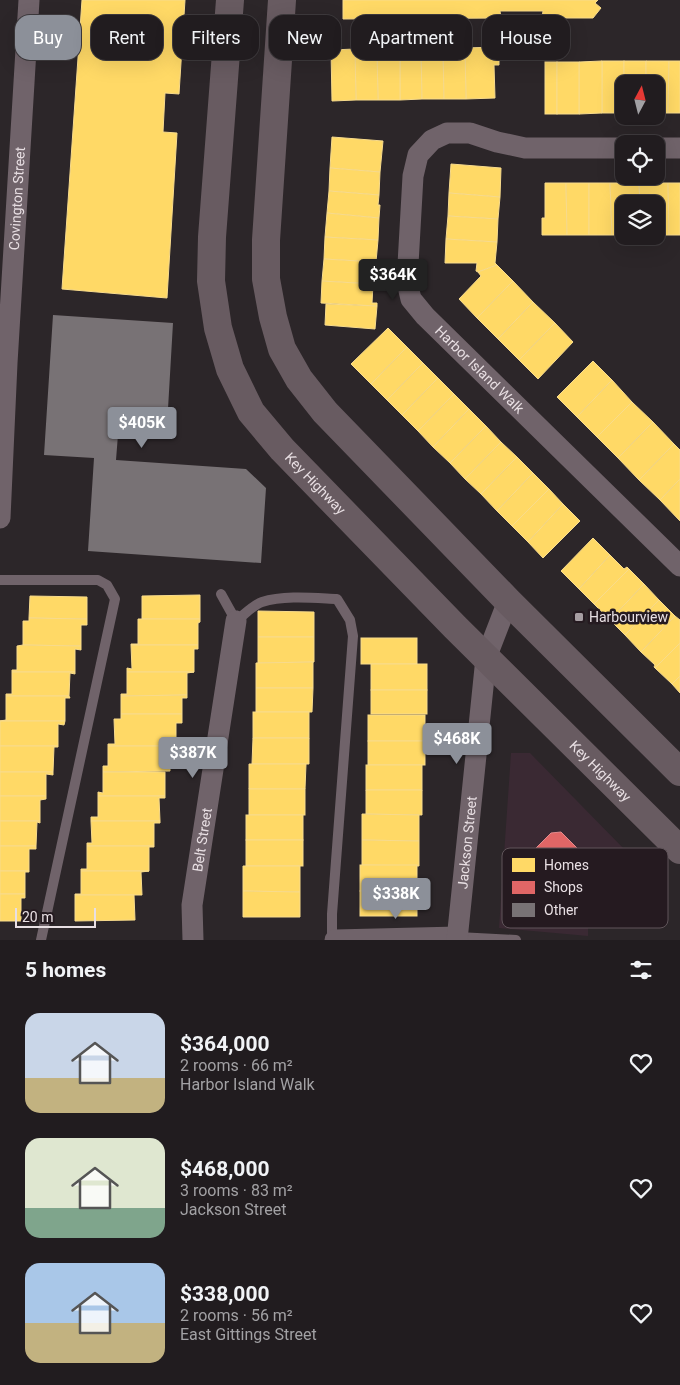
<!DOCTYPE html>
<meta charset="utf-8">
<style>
body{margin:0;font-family:Roboto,sans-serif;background:#292528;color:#f1f3f6;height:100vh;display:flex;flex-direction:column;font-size:19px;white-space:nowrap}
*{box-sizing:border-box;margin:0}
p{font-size:16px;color:#a2a1a4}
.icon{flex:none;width:28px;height:28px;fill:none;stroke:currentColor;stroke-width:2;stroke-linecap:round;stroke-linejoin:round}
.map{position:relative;height:940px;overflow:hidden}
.side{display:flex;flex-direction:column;background:#211c1f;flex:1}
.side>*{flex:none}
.guide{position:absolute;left:15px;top:15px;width:650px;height:45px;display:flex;gap:10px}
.needle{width:32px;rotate:7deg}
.fabs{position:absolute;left:615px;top:75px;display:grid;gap:10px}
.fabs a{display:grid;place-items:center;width:50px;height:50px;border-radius:10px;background:#211c1f;box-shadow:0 5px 20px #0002,0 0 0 1px #3e3a3d;font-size:25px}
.scale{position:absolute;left:15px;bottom:12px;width:81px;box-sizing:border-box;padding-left:5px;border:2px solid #e8dfe3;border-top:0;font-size:14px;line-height:18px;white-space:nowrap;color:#e8dfe3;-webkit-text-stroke:4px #251a20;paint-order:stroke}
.price{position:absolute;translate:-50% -42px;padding:0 11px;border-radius:5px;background:#8c9099;color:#fff;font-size:16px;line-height:32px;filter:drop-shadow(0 1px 2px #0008)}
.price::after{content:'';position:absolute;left:50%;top:30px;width:15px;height:11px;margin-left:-8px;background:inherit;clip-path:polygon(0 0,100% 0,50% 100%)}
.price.on{background:#222;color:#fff}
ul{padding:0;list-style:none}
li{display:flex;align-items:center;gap:15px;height:125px;padding:0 25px}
li span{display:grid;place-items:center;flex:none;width:140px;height:100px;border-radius:15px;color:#555}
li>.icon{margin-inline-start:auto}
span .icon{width:60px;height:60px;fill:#fffc;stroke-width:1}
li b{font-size:21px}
h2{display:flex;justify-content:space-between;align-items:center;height:60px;padding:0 25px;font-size:21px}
.tag{padding:0 18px;border-radius:15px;background:#211c1f;box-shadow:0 5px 20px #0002,0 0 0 1px #3e3a3d;font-size:18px;line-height:45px}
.tag.on{background:#8c9099;color:#fff}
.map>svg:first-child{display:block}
.built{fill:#3a2933}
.homes{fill:#ffd966;stroke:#f8db8c}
.shops{fill:#e06666;stroke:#e28a8c}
.building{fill:#787275}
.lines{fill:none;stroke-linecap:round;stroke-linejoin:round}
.service{stroke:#70636a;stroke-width:10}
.minor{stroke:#70636a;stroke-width:21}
.primary{stroke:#685b61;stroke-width:28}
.poi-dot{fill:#a69ea2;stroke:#251a20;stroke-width:2}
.labels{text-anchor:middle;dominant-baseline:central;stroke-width:5;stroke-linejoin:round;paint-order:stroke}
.street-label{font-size:14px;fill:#e8dfe3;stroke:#251a20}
.poi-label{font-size:14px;fill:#e8dfe3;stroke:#251a20;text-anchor:start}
.key{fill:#251a20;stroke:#60555a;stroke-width:1}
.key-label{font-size:14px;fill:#e8dfe3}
</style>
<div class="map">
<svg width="680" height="940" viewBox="0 0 680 940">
<rect width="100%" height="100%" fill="#2c2629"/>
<!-- built -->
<path class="built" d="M 511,753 L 530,753 L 627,852 L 570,910 L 588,925 L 588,936 L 499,928 Z"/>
<!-- homes -->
<g class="homes">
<path d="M 82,0 L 185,0 L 179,94 L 165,93 L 163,132 L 177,133 L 167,298 L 62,289 Z"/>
<path d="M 343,0 L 598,0 L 595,3 L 601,8 L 593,18 L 542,18 L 543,11 L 500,11 L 501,18 L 343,19 Z"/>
<path d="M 495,47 L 495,49 L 499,49 L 499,65 L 494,65 L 495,98 L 466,99 L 465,48 Z"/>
<path d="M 400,48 L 421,48 L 422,99 L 400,100 Z"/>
<path d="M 400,48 L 400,100 L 378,100 L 377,49 Z"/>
<path d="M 421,48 L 443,48 L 444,99 L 422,99 Z"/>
<path d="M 443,48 L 465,48 L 466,99 L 444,99 Z"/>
<path d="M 355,49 L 377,49 L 378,100 L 356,100 Z"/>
<path d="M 355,49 L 356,100 L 332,101 L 331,50 Z"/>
<rect x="602" y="61" width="22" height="52"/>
<path d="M 602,61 L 602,113 L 579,114 L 579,62 Z"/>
<rect x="624" y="61" width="22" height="23"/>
<path d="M 646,61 L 669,61 L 668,113 L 656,113 L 656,84 L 646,84 Z"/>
<path d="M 669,61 L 680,61 L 680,113 L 668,113 Z"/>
<rect x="545" y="62" width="12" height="52"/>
<rect x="557" y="62" width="22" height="52"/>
<path d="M 332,137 L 383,141 L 380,172 L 330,168 Z"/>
<path d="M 451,164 L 501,168 L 500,197 L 449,193 Z"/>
<path d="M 330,168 L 380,172 L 379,195 L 329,191 Z"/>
<path d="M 545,183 L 566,183 L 567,235 L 542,235 L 542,218 L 545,218 Z"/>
<path d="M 566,183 L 589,183 L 589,235 L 567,235 Z"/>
<path d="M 589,183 L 610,183 L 612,235 L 589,235 Z"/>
<path d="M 610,183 L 639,183 L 640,204 L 624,204 L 624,235 L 612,235 Z"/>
<path d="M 639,183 L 668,183 L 669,235 L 656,235 L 656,204 L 640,204 Z"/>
<path d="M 668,183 L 680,183 L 680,235 L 669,235 Z"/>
<path d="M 329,191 L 379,195 L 378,205 L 380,205 L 379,218 L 327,213 Z"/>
<path d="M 449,193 L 500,197 L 498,219 L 448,216 Z"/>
<path d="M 327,213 L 379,218 L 378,240 L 325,237 Z"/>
<path d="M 448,216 L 498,219 L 497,242 L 446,239 Z"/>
<path d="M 325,237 L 378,240 L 376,262 L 324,259 Z"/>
<path d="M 446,239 L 497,242 L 495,263 L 497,265 L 478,272 L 476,271 L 477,263 L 445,263 Z"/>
<path d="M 324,259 L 376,262 L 376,271 L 374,271 L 373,284 L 322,281 Z"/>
<path d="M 497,265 L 513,281 L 477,318 L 459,299 L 481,276 L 478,272 Z"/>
<path d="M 322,281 L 373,284 L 372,303 L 377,303 L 377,306 L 321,303 Z"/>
<path d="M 513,281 L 533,302 L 498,339 L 477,318 Z"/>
<path d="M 533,302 L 555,323 L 519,360 L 498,339 Z"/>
<path d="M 326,304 L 377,306 L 375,329 L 325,325 Z"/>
<path d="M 555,323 L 573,342 L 538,379 L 519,360 Z"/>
<path d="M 388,328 L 407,347 L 371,384 L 351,364 Z"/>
<path d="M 407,347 L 423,363 L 387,400 L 371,384 Z"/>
<path d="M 593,361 L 612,380 L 577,417 L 557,397 Z"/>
<path d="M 423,363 L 438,378 L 402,415 L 387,400 Z"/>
<path d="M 438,378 L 454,394 L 418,431 L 402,415 Z"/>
<path d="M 612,380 L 632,402 L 597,437 L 577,417 Z"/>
<path d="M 454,394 L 469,409 L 433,447 L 418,431 Z"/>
<path d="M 632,402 L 653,422 L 618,458 L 597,437 Z"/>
<path d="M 469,409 L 486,426 L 450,463 L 433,447 Z"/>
<path d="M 653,422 L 674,444 L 639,480 L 618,458 Z"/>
<path d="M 486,426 L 501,442 L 465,479 L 450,463 Z"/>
<path d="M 501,442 L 517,457 L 481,494 L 465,479 Z"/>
<path d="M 674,444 L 680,450 L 680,479 L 660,500 L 639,480 Z"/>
<path d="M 517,457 L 533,473 L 497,511 L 481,494 Z"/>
<path d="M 533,473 L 549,489 L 512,526 L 497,511 Z"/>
<path d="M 680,479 L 680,521 L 660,500 Z"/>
<path d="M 549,489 L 563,504 L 528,542 L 512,526 Z"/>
<path d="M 563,504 L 580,521 L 543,558 L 528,542 Z"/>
<path d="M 593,538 L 610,555 L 579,589 L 561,571 Z"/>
<path d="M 610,555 L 624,569 L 627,567 L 629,569 L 594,604 L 579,589 Z"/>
<path d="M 629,569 L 644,584 L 610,620 L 594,604 Z"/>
<path d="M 644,584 L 659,600 L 625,635 L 610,620 Z"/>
<path d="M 200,595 L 200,619 L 142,619 L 142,596 Z"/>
<path d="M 30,596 L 87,597 L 87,619 L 29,618 Z"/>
<path d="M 659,600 L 675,616 L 641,652 L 625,635 Z"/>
<path d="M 258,611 L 314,612 L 314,637 L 258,637 Z"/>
<path d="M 675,616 L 680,620 L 680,643 L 655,668 L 654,667 L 655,665 L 641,652 Z"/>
<path d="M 29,618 L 87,619 L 87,625 L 81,625 L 81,646 L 23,645 L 23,621 L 29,621 Z"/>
<path d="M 138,619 L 200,619 L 200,622 L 198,623 L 198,645 L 131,645 L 131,644 L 138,644 Z"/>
<path d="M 258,637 L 314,637 L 314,662 L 258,663 Z"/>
<rect x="361" y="638" width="56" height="26"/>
<path d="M 680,643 L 680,676 L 672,684 L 655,668 Z"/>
<path d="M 23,645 L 81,646 L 81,650 L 75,649 L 75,672 L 12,672 L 12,670 L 17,670 L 17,646 Z"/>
<path d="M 131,645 L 198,645 L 198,649 L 194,649 L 194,672 L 127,672 L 127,668 L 132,669 Z"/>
<path d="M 313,662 L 313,688 L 256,688 L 256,663 Z"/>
<rect x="371" y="664" width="56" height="26"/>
<path d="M 12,672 L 75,672 L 75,674 L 70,673 L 69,696 L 6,696 L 6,694 L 12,694 Z"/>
<path d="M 127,672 L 194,672 L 187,673 L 187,695 L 121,696 L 121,694 L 127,694 Z"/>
<path d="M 680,676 L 680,693 L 672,684 Z"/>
<path d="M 256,688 L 313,688 L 312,712 L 256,712 Z"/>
<rect x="371" y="690" width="56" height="24"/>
<path d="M 187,695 L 187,698 L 182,698 L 182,714 L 121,714 L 121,696 Z"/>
<path d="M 6,696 L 69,696 L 70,698 L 65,698 L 65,721 L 0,721 L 6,720 Z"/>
<rect x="253" y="712" width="56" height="26"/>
<path d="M 121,714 L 182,714 L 182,723 L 176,723 L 176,746 L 108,746 L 108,744 L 115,744 L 114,719 L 121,719 Z"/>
<rect x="368" y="715" width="57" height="26"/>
<path d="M 0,721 L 65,721 L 64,725 L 58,724 L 58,746 L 0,746 Z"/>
<path d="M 253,738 L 309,738 L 309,764 L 252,764 Z"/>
<rect x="368" y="741" width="57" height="24"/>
<path d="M 0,746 L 58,746 L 58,747 L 54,747 L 53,772 L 0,772 Z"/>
<path d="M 108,746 L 176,746 L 176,747 L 170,747 L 170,771 L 103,772 L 103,766 L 108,766 Z"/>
<path d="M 249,764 L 306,764 L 305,789 L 249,789 Z"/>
<rect x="366" y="765" width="56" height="25"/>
<path d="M 0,772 L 53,772 L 53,775 L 46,774 L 46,796 L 0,796 Z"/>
<path d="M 103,772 L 165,772 L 165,796 L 98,796 L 98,792 L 103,793 Z"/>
<rect x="249" y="789" width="56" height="26"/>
<path d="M 366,790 L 422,790 L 422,815 L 366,814 Z"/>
<path d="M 0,796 L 46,796 L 46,799 L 40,800 L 40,821 L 0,821 Z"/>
<path d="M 98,796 L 165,796 L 165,798 L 159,798 L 160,821 L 91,821 L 91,817 L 98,817 Z"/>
<path d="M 362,814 L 419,815 L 419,841 L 362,840 Z"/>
<rect x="246" y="815" width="57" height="25"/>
<path d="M 0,821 L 40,821 L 40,823 L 37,822 L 36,846 L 0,846 Z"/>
<path d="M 91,821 L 160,821 L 160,823 L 154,823 L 154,846 L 87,846 L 87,843 L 92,843 Z"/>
<rect x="246" y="840" width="57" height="26"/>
<path d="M 362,840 L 419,841 L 419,866 L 362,865 Z"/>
<path d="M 0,846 L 36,846 L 36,849 L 29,849 L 29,871 L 0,871 Z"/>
<path d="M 87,846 L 154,846 L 154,847 L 149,847 L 149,871 L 81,871 L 81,869 L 87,869 Z"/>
<rect x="360" y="865" width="57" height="26"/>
<path d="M 243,866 L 300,866 L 300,892 L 243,891 Z"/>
<path d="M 0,871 L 29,871 L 29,872 L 25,872 L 25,894 L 0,894 Z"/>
<path d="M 81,871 L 149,871 L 141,872 L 142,895 L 75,895 L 75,894 L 81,894 Z"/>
<path d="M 243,891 L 300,892 L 300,917 L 243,917 Z"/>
<rect x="360" y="891" width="57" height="25"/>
<path d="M 0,894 L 25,894 L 25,898 L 21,898 L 21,921 L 0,921 Z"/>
<path d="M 75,895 L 134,895 L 135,920 L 75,921 Z"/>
</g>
<!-- shops -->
<path class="shops" d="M 561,832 L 604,875 L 570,908 L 524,860 L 551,833 Z"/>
<!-- building -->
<path class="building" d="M 53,315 L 173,323 L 167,426 L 119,422 L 116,460 L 246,469 L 266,488 L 261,563 L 88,551 L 94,458 L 44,455 Z"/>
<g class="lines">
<!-- service -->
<g class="service">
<path d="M 0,580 L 98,580 L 107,585 L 115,599 L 41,940"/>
<path d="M 221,594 L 236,621 C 244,615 253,605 262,602 C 284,595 314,598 337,599 L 350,620 L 353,636 L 332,914 L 332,940"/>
<path d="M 458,937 L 516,940"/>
</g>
<!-- minor -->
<g class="minor">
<path id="s1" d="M 624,148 L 525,148 L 497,142 L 470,133 L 447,133 L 432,140 L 418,155 L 413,176 L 407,282 L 411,299 L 425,316 L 680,566"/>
<path d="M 656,148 L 680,148"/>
<path id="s2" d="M 0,518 L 7,363 L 29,0"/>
<path id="s3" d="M 193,940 L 192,905 L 236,621"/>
<path d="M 335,940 L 458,937"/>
<path id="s4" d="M 457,940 L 486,658 L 508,601"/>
</g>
<!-- primary -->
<g class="primary">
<path id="s5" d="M 230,0 L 212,237 L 211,281 L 218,328 L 230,369 L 251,412 L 282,449 L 455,627 L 680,850"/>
<path d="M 282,0 L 266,240 L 266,279 L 273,317 L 282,349 L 299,379 L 325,412 L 508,601 L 680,772"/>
</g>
</g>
<!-- markers -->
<rect class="poi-dot" x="574" y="612" width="10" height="10" rx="2.5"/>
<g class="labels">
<!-- street labels -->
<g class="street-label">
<text stroke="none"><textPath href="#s2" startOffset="320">Covington Street</textPath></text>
<text stroke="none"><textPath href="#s1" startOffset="460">Harbor Island Walk</textPath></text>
<text stroke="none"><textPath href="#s5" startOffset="516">Key Highway</textPath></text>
<text stroke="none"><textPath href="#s5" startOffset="921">Key Highway</textPath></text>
<text stroke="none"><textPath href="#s3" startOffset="101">Belt Street</textPath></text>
<text stroke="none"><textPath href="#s4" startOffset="98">Jackson Street</textPath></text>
</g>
<!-- poi labels -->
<g class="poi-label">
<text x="589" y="617">Harbourview</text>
</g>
</g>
<!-- legend -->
<rect x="502" y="848" width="166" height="80" rx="8" class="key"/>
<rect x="512" y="858" width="23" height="14" fill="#ffd966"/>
<rect x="512" y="881" width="23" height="13" fill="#e06666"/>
<rect x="512" y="903" width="23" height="14" fill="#787275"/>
<g class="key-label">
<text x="544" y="870">Homes</text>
<text x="544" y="892">Shops</text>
<text x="544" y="915">Other</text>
</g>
</svg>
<div class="fabs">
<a><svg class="needle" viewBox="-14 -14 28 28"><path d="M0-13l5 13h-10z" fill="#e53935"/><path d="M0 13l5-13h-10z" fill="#a2a1a4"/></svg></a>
<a><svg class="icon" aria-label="locate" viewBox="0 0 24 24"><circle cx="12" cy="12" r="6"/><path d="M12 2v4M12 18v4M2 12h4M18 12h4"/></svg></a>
<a><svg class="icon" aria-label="layers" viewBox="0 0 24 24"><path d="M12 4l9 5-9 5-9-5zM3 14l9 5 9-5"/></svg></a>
</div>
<div class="scale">20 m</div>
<b class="price on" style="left:393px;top:301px">$364K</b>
<b class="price" style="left:142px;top:449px">$405K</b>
<b class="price" style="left:457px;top:765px">$468K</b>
<b class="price" style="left:193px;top:779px">$387K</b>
<b class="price" style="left:396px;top:920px">$338K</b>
<div class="guide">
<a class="tag on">Buy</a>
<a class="tag">Rent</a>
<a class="tag">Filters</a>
<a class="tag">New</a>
<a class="tag">Apartment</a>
<a class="tag">House</a>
</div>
</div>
<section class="side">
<h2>5 homes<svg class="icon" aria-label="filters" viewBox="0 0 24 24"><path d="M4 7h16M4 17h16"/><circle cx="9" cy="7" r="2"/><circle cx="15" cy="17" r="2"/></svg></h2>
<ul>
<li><span style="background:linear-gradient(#c9d6e8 65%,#c2b280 0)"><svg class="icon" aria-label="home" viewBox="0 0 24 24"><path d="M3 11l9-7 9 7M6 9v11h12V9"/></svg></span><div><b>$364,000</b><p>2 rooms · 66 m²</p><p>Harbor Island Walk</p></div><svg class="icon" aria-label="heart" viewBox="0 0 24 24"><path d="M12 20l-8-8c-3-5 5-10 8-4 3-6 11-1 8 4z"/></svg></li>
<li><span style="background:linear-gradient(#dfe7d0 70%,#7fa58c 0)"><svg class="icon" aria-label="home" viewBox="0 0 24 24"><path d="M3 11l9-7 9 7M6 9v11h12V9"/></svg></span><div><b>$468,000</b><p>3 rooms · 83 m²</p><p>Jackson Street</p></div><svg class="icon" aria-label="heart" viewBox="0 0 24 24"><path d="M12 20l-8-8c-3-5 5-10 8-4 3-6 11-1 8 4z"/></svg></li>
<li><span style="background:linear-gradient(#a9c7e8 60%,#c2b280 0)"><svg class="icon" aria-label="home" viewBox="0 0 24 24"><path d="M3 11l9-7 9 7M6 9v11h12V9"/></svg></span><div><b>$338,000</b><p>2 rooms · 56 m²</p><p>East Gittings Street</p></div><svg class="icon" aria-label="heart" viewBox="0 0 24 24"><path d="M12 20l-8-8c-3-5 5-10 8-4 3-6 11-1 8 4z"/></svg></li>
</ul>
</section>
